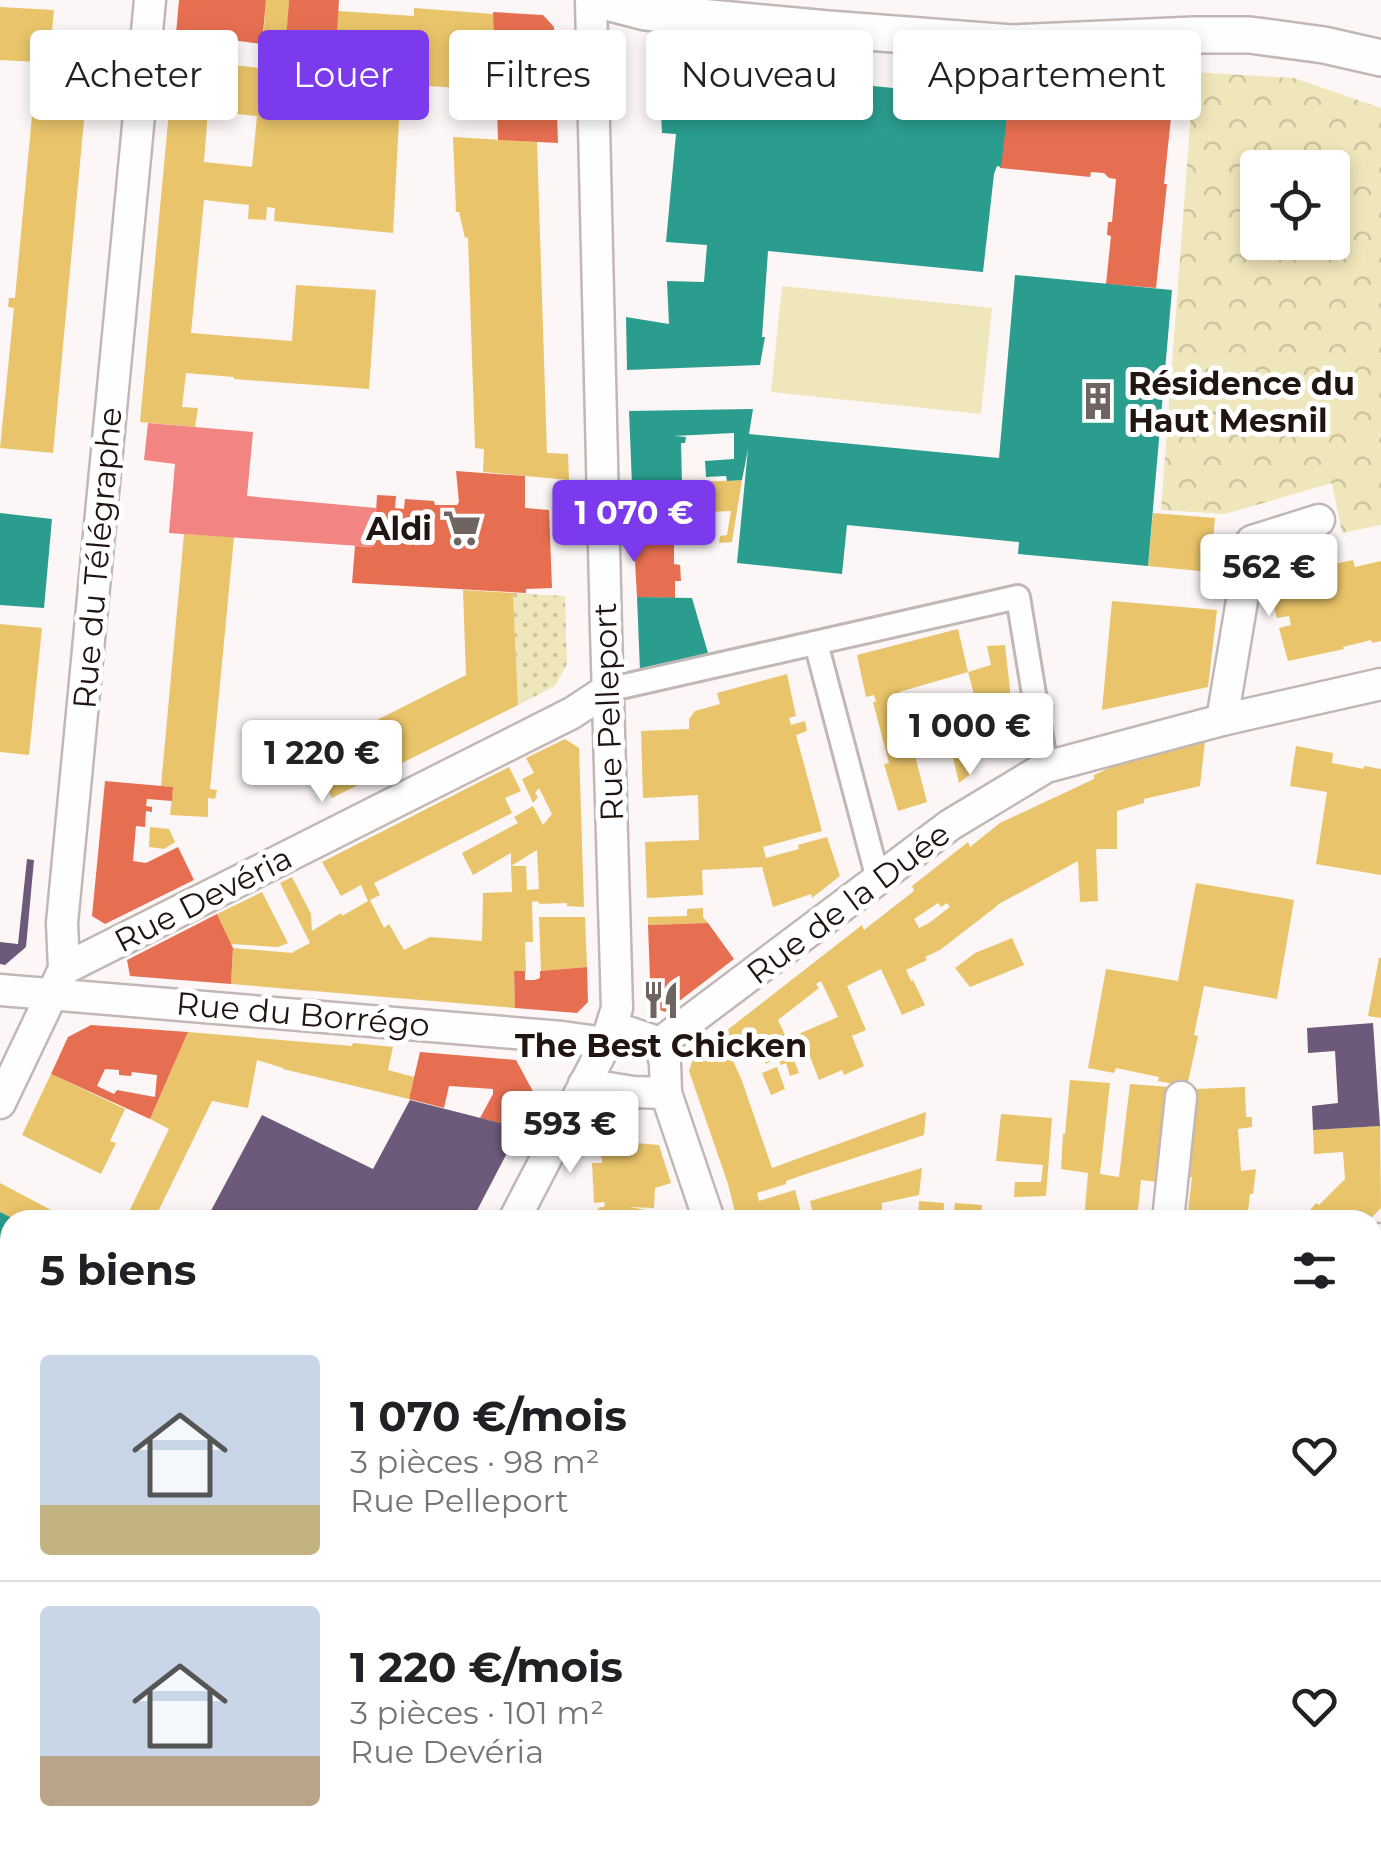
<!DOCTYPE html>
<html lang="fr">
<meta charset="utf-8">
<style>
body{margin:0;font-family:Montserrat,sans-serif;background:#f6f6f6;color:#202124;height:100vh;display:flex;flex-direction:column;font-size:38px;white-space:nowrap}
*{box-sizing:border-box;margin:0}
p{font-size:32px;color:#757577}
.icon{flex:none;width:55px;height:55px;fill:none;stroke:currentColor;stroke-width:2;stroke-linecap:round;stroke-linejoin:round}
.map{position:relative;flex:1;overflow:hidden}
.panel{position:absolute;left:0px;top:1210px;width:1382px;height:642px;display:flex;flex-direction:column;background:#fff;border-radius:30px 30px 0 0;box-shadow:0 5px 15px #0003}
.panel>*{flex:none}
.guide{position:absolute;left:30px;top:30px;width:1322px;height:90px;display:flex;gap:20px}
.fabs{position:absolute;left:1240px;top:150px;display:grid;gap:20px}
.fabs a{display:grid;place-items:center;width:110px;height:110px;border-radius:10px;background:#fff;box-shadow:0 5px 15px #0003;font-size:50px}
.price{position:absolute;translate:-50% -85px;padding:0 22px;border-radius:10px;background:#fff;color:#222;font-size:32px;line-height:65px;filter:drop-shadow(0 2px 5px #0008)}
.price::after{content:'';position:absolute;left:50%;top:60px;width:30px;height:22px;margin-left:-15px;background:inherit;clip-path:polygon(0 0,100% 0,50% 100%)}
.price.current{background:#7c3aed;color:#fff}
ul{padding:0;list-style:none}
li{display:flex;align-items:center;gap:30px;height:250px;padding:0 40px}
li+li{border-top:2px solid #e0e0e0}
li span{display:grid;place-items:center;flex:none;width:280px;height:200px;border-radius:10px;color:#555}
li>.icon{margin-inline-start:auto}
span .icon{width:120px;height:120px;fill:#fffc;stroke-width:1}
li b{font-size:42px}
h2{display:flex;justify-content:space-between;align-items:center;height:120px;padding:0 40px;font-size:42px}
.pill{padding:0 35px;border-radius:10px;background:#fff;box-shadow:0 5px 15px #0003;font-size:35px;line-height:90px}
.pill.current{background:#7c3aed;color:#fff}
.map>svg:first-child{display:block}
.grass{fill:url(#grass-dots)}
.park{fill:url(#park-crowns);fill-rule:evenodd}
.pitch{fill:#f0e6bb}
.homes{fill:#e9c46a;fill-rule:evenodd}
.shops{fill:#e76f51;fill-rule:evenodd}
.offices{fill:#6d597a}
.schools{fill:#2a9d8f}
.health{fill:#f28482}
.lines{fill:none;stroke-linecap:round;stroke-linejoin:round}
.pedestrian-casing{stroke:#c1b8b6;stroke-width:28}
.minor-casing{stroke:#c1b8b6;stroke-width:35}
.tertiary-casing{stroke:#c1b8b6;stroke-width:40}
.pedestrian{stroke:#fffefe;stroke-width:22}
.minor{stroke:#fffefe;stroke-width:30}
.tertiary{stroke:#fffefe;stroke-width:35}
.labels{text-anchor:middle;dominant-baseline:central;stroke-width:10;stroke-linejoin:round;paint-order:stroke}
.poi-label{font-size:32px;font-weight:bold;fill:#211511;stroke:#fff;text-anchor:start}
.street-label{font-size:32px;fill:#211511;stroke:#fff}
</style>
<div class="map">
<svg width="1381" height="1852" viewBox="0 0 1381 1852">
<defs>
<pattern id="grass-dots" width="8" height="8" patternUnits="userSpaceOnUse" patternTransform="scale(2.5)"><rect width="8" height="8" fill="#f0e6bb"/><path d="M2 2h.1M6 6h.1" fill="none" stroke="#cec4a0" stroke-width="1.8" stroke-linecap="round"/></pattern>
<pattern id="park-crowns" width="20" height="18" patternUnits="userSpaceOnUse" patternTransform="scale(2.5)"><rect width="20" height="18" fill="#f0e6bb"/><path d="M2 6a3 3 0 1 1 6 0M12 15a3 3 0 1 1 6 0" fill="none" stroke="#cec4a0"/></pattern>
</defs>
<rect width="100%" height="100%" fill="#fcf7f6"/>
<!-- grass -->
<path class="grass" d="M 513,593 L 565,596 L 567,664 L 555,686 L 518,705 Z"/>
<!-- park -->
<path class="park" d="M 1194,72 L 1294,78 L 1381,108 L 1381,525 L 1342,533 L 1332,483 L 1225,514 L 1161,510 ZM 1258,168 L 1332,168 L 1332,242 L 1258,242 Z"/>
<!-- pitch -->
<path class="pitch" d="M 782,286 L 992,308 L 981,414 L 771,392 Z"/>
<!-- homes -->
<g class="homes">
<path d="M 266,0 L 289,0 L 286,51 L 280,50 L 280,44 L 271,44 L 270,56 L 262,55 Z"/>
<path d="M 0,7 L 54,10 L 51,41 L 91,45 L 53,453 L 0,448 L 14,308 L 8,307 L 9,298 L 15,298 L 37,62 L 0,60 Z"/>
<path d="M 414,8 L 493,14 L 496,80 L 460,78 L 460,88 L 426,86 L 427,76 L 410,75 L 411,66 L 402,65 L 401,92 L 334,87 L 338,11 L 414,16 Z"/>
<path d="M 223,64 L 261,68 L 259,87 L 276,88 L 276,80 L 283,80 L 282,96 L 333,103 L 333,98 L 400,102 L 393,233 L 274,221 L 275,208 L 267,207 L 266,220 L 248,219 L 249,205 L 204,200 L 191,333 L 292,341 L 296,285 L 376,290 L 369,389 L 234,379 L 234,377 L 186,373 L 182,407 L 198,408 L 195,427 L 140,422 L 171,90 L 220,93 ZM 208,111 L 257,116 L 252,167 L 204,162 Z"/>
<path d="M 453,137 L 537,142 L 547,453 L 568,454 L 569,480 L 483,472 L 484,449 L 475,448 L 468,237 L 465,238 L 459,212 L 456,212 Z"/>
<path d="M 742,480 L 732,542 L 719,543 L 720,536 L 727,535 L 731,511 L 686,513 L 679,508 L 674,512 L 685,520 L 695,519 L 695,527 L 688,528 L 688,533 L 704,532 L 705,536 L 712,535 L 712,543 L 634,545 L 632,485 Z"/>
<path d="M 1153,513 L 1215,518 L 1210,572 L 1148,566 Z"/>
<path d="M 184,534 L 234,537 L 210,789 L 217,790 L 215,799 L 208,798 L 208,817 L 170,815 L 173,787 L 161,786 Z"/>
<path d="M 1353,560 L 1355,567 L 1381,561 L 1381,641 L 1372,643 L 1371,640 L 1343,647 L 1344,649 L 1288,661 L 1279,628 L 1291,625 L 1289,616 L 1277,618 L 1268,585 L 1327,573 L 1325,566 Z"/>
<path d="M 463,590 L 513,593 L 518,705 L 332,798 L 310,754 L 466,675 Z"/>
<path d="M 1112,601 L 1217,610 L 1208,687 L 1102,710 Z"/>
<path d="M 0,624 L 42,628 L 29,755 L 0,752 Z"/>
<path d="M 958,629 L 968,672 L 899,692 L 905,718 L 975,698 L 968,672 L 991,665 L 987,646 L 1005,645 L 1013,716 L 912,744 L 927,802 L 898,811 L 884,764 L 889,763 L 873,702 L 876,702 L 874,695 L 866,697 L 857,655 Z"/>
<path d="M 787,674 L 796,716 L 789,718 L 791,725 L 805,721 L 807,731 L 796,735 L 822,831 L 763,847 L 766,858 L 799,849 L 798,845 L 827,837 L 840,876 L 812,898 L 811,894 L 773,907 L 762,867 L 702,870 L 703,895 L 647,898 L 645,842 L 699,840 L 698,795 L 643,798 L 641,731 L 689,729 L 689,719 L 695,711 L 720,704 L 717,693 Z"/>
<path d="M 565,739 L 579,748 L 584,907 L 567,906 L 567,903 L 540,904 L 537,901 L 532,902 L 533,942 L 525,942 L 526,971 L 514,971 L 515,1008 L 231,984 L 233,948 L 293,953 L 293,952 L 310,943 L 280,883 L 292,877 L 311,914 L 312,931 L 341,913 L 342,916 L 368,901 L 361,885 L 341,896 L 322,862 L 509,767 L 521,791 L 505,798 L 512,813 L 374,883 L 380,895 L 370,900 L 384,928 L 389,924 L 404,950 L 430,937 L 482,941 L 483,893 L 512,892 L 511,866 L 526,866 L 527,890 L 539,889 L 537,850 L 511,866 L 511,853 L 473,875 L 462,853 L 518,823 L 514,817 L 533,806 L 543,825 L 552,814 L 539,788 L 535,793 L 538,797 L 533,803 L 522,779 L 534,773 L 526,758 Z"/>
<path d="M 1205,741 L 1200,786 L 1144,799 L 1144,803 L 1117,811 L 1117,849 L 1096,849 L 1098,901 L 1080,902 L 1078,861 L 997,905 L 997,906 L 940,950 L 925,957 L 927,960 L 906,970 L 911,981 L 913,980 L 925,1005 L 902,1015 L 881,969 L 847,986 L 866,1030 L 852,1036 L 864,1066 L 844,1075 L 842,1070 L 819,1080 L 809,1054 L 794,1060 L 799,1073 L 790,1076 L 786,1063 L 781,1065 L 777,1057 L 766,1064 L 754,1040 L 731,1056 L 742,1081 L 772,1168 L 926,1112 L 924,1135 L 800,1176 L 786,1181 L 786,1184 L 757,1193 L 759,1201 L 795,1190 L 803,1220 L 737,1220 L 728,1184 L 689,1071 L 694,1056 L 862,925 L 864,930 L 914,891 L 912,886 L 968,842 L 970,847 L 1000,823 L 1094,779 L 1094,775 L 1138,755 ZM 938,903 L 941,907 L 947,903 L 950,907 L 929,923 L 919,928 L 914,919 ZM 821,981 L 838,1017 L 787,1039 L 778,1020 L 819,988 L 816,984 Z"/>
<path d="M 966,746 L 972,773 L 959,783 L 951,749 Z"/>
<path d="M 1296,746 L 1333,753 L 1332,763 L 1364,769 L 1364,766 L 1381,769 L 1381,875 L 1316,864 L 1327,792 L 1290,786 Z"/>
<path d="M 150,827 L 169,829 L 175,842 L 164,849 L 149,847 Z"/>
<path d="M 1196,883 L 1294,900 L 1277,999 L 1204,986 L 1194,1035 L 1198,1036 L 1188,1082 L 1185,1081 L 1184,1086 L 1158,1081 L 1159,1077 L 1116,1068 L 1114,1073 L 1088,1068 L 1106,969 L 1178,981 Z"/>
<path d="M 262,892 L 288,943 L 278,947 L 231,944 L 217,914 Z"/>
<path d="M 703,908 L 703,917 L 708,923 L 648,925 L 648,917 L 687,916 L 687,909 Z"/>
<path d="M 539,917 L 585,917 L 587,967 L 541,971 Z"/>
<path d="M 1012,938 L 1024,965 L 970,987 L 955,968 L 975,953 Z"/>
<path d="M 1379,958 L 1381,958 L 1381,1018 L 1368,1016 Z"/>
<path d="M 188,1032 L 352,1046 L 353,1043 L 393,1047 L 388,1070 L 414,1077 L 409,1099 L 283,1069 L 283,1068 L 257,1060 L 248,1108 L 212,1101 L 154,1220 L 125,1220 L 169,1129 L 150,1119 Z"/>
<path d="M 777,1067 L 785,1089 L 771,1095 L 762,1073 Z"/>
<path d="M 51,1074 L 125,1109 L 110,1141 L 116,1143 L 101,1174 L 22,1135 Z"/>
<path d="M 1070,1080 L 1110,1083 L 1100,1174 L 1119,1177 L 1130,1084 L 1169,1087 L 1158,1182 L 1141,1180 L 1137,1220 L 1084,1220 L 1088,1173 L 1061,1169 L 1063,1134 L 1065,1134 Z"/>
<path d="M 1245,1087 L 1246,1117 L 1252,1117 L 1252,1127 L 1238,1129 L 1241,1171 L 1256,1169 L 1253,1194 L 1250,1194 L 1247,1220 L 1187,1220 L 1192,1177 L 1187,1177 L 1196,1089 Z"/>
<path d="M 1001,1114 L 1052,1118 L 1046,1196 L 1014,1197 L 1015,1182 L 1041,1182 L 1043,1165 L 996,1161 Z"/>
<path d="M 1380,1126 L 1381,1208 L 1369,1220 L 1296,1220 L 1303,1212 L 1306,1215 L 1316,1203 L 1319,1205 L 1345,1179 L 1343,1152 L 1314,1154 L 1313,1130 Z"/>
<path d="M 636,1143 L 659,1145 L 671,1183 L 655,1188 L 654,1208 L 630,1207 L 650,1211 L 649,1220 L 598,1220 L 594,1213 L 600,1207 L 604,1207 L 605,1202 L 594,1203 L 592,1163 L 602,1163 L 601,1150 L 635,1149 Z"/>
<path d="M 922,1168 L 919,1195 L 882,1203 L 882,1220 L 814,1220 L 810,1201 Z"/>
<path d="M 0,1183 L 70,1220 L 15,1220 L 0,1212 Z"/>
<path d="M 919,1201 L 944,1203 L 943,1220 L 918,1220 Z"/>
<path d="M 955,1203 L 982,1205 L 981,1220 L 953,1220 Z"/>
<path d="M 1381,1297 L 1381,1395 L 1375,1393 L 1373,1400 L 1372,1306 Z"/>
<path d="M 1372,1490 L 1381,1495 L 1381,1599 L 1372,1596 Z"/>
<path d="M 69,1842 L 155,1842 L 150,1852 L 63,1852 Z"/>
<path d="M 306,1842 L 460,1842 L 455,1852 L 314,1852 L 304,1847 Z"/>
<path d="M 682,1842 L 779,1842 L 798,1852 L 677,1852 Z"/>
<path d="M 1039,1842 L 1205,1842 L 1204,1852 L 1038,1852 Z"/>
</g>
<!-- shops -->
<g class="shops">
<path d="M 179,0 L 266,0 L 262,44 L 231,40 L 230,47 L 225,46 L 226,39 L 216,38 L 213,52 L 203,51 L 198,92 L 171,90 Z"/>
<path d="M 289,0 L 339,0 L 333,103 L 282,96 ZM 301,45 L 326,47 L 323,75 L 298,71 Z"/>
<path d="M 493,12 L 543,15 L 554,27 L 558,143 L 498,140 L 496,78 L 501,77 L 501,83 L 511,83 L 512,111 L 521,111 L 517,45 L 494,45 Z"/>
<path d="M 1009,100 L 1171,118 L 1164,184 L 1167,184 L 1156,288 L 1106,284 L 1111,236 L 1107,235 L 1108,222 L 1112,222 L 1116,179 L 1109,178 L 1104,173 L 1091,172 L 1090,177 L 1000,168 Z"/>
<path d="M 456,471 L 525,476 L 525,508 L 549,510 L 552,588 L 526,589 L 526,593 L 352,583 L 355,546 L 374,547 L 377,495 L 396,496 L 395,508 L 404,509 L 405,499 L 434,501 L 435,505 L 457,505 L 459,502 Z"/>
<path d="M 674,544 L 674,564 L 680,565 L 681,581 L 675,581 L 675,598 L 637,597 L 634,545 Z"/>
<path d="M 105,781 L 173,787 L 172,801 L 147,799 L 146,806 L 152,807 L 152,812 L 146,811 L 145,827 L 136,826 L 133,861 L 146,863 L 178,847 L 194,880 L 105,924 L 92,916 Z"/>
<path d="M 217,914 L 233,948 L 231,984 L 130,976 L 127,960 Z"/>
<path d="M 708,923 L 734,959 L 665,1012 L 651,1006 L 648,925 Z"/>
<path d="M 587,967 L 588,1002 L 577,1013 L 515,1008 L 514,971 L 525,971 L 525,980 L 535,980 L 540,978 L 540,971 Z"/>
<path d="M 91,1025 L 188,1032 L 150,1119 L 51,1074 L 68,1037 ZM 105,1069 L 119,1070 L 119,1075 L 131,1076 L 132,1072 L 157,1075 L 155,1097 L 117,1090 L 114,1094 L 97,1086 Z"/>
<path d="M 420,1052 L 516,1060 L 536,1097 L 520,1128 L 480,1118 L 493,1094 L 493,1089 L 449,1086 L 444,1108 L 409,1099 Z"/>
<path d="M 1271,1842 L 1336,1842 L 1335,1852 L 1271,1852 Z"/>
</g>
<!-- offices -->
<g class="offices">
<path d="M 27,859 L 34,860 L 26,947 L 5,965 L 0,964 L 0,942 L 18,944 Z"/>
<path d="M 1373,1023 L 1380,1126 L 1313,1130 L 1312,1106 L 1338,1103 L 1335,1051 L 1308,1053 L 1307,1028 Z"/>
<path d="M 410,1100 L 520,1128 L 472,1220 L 298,1220 L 284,1212 L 279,1220 L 206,1220 L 262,1115 L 373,1169 Z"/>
</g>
<!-- schools -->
<g class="schools">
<path d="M 688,67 L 1009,100 L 1001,167 L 997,166 L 994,174 L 983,272 L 768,251 L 762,337 L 765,337 L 760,365 L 627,370 L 626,317 L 669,324 L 667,281 L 704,282 L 707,245 L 666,242 L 676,134 L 662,133 L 660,94 Z"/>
<path d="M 1015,275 L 1172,290 L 1148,566 L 1018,554 L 1019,542 L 847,525 L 842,574 L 737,563 L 748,449 L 742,480 L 727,481 L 726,476 L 706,477 L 705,461 L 734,459 L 734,433 L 674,436 L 686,437 L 685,443 L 681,443 L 682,483 L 632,485 L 629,411 L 753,409 L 749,434 L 999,458 Z"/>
<path d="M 0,513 L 52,519 L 44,608 L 0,605 Z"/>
<path d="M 637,597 L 692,598 L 708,653 L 640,671 Z"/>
<path d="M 0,1212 L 10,1217 L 10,1279 L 0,1300 Z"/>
<path d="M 0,1476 L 10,1481 L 10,1542 L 0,1561 Z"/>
<path d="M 0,1565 L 10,1571 L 10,1617 L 0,1612 Z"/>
<path d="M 0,1679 L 10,1684 L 10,1731 L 0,1726 Z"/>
</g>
<!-- health -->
<path class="health" d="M 148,423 L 253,432 L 247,496 L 376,508 L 374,547 L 169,533 L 175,464 L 144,460 Z"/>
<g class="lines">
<!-- pedestrian casing -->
<g class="pedestrian-casing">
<g id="pedestrian">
<path d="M 816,643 L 878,879"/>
<path d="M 607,690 L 1018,597 L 1046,767"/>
</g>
</g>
<!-- minor casing -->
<g class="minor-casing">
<g id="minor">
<path d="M 1222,720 L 1252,541 L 1319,520"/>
<path d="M 64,969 L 572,713 L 607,690"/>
<path d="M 0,990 L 562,1037 L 606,1043"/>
<path d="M 613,1027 L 660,1043 L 950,825 L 1046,767 L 1222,720 L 1381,684"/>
<path d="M 660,1043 L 665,1063 L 666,1093 L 709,1220"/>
<path d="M 584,1084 L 633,1092 L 666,1093"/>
<path d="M 0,1103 L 64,969 L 62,923 L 150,0"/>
<path d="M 514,1220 L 606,1043 L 617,1008 L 606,630 L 591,0"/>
<path d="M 1168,1220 L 1181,1097"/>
<path d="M 1372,1248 L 1381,1239"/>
<path d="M 1372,1639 L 1381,1644"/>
<path d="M 181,1852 L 186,1842"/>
<path d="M 988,1852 L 989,1842"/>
</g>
</g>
<!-- tertiary casing -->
<g class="tertiary-casing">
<path id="tertiary" d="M 599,0 L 646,12 L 828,29 L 1012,43 L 1194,35 L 1250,35 L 1324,45 L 1381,58"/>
</g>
<!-- pedestrian -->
<use href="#pedestrian" class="pedestrian"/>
<!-- minor -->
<use href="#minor" class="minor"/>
<!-- tertiary -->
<use href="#tertiary" class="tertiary"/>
</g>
<!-- icons -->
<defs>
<g id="building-bare" transform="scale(3)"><path d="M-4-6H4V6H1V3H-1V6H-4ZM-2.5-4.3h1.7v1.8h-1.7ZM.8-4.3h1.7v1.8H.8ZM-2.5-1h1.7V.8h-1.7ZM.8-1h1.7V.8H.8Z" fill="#6e6461" stroke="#fff" stroke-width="2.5" paint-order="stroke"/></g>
<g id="supermarket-bare" transform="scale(3)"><path d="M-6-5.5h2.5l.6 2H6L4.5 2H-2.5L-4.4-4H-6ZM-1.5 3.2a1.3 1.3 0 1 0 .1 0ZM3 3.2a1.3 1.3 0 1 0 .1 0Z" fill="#6e6461" stroke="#fff" stroke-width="2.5" paint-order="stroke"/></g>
<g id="restaurant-bare" transform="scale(3)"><path d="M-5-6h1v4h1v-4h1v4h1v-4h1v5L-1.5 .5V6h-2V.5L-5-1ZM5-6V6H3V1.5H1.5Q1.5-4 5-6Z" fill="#6e6461" stroke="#fff" stroke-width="2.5" paint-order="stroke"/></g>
</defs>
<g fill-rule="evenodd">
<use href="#building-bare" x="1098" y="401"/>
<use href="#supermarket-bare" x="462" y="528"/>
<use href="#restaurant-bare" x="661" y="1000"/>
</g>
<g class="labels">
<!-- poi labels -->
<g class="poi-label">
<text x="1128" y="383">Résidence du<tspan x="1128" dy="37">Haut Mesnil</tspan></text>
<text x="432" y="528" text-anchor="end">Aldi</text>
<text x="661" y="1045" text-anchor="middle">The Best Chicken</text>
</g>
<!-- street labels -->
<g class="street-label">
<text transform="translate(97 558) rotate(-85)">Rue du Télégraphe</text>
<text transform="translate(608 712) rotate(-92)">Rue Pelleport</text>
<text transform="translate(203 899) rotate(-27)">Rue Devéria</text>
<text transform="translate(848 903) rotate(-37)">Rue de la Duée</text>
<text transform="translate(303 1014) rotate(5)">Rue du Borrégo</text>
</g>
</g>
</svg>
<div class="fabs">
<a><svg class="icon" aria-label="locate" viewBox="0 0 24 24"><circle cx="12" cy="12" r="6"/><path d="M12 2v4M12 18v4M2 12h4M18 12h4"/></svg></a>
</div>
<b class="price current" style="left:634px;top:565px">1 070 €</b>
<b class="price" style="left:1269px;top:619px">562 €</b>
<b class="price" style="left:970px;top:778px">1 000 €</b>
<b class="price" style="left:322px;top:805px">1 220 €</b>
<b class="price" style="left:570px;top:1176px">593 €</b>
<div class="guide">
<a class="pill">Acheter</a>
<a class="pill current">Louer</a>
<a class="pill">Filtres</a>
<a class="pill">Nouveau</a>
<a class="pill">Appartement</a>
</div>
<section class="panel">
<h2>5 biens<svg class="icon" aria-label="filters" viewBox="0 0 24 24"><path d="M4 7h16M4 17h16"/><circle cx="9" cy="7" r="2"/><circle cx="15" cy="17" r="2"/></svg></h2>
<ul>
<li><span style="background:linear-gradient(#c9d6e8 75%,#c2b280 0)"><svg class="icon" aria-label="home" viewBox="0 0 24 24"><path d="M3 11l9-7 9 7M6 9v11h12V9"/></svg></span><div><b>1 070 €/mois</b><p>3 pièces · 98 m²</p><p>Rue Pelleport</p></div><svg class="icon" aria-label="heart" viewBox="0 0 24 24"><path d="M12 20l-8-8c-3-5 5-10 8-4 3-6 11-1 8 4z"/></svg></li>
<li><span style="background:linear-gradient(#c9d6e8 75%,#b9a48a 0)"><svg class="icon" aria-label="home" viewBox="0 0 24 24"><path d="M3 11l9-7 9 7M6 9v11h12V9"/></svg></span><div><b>1 220 €/mois</b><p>3 pièces · 101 m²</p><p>Rue Devéria</p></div><svg class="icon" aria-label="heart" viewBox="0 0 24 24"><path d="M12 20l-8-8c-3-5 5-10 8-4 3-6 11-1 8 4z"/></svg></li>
</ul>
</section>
</div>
